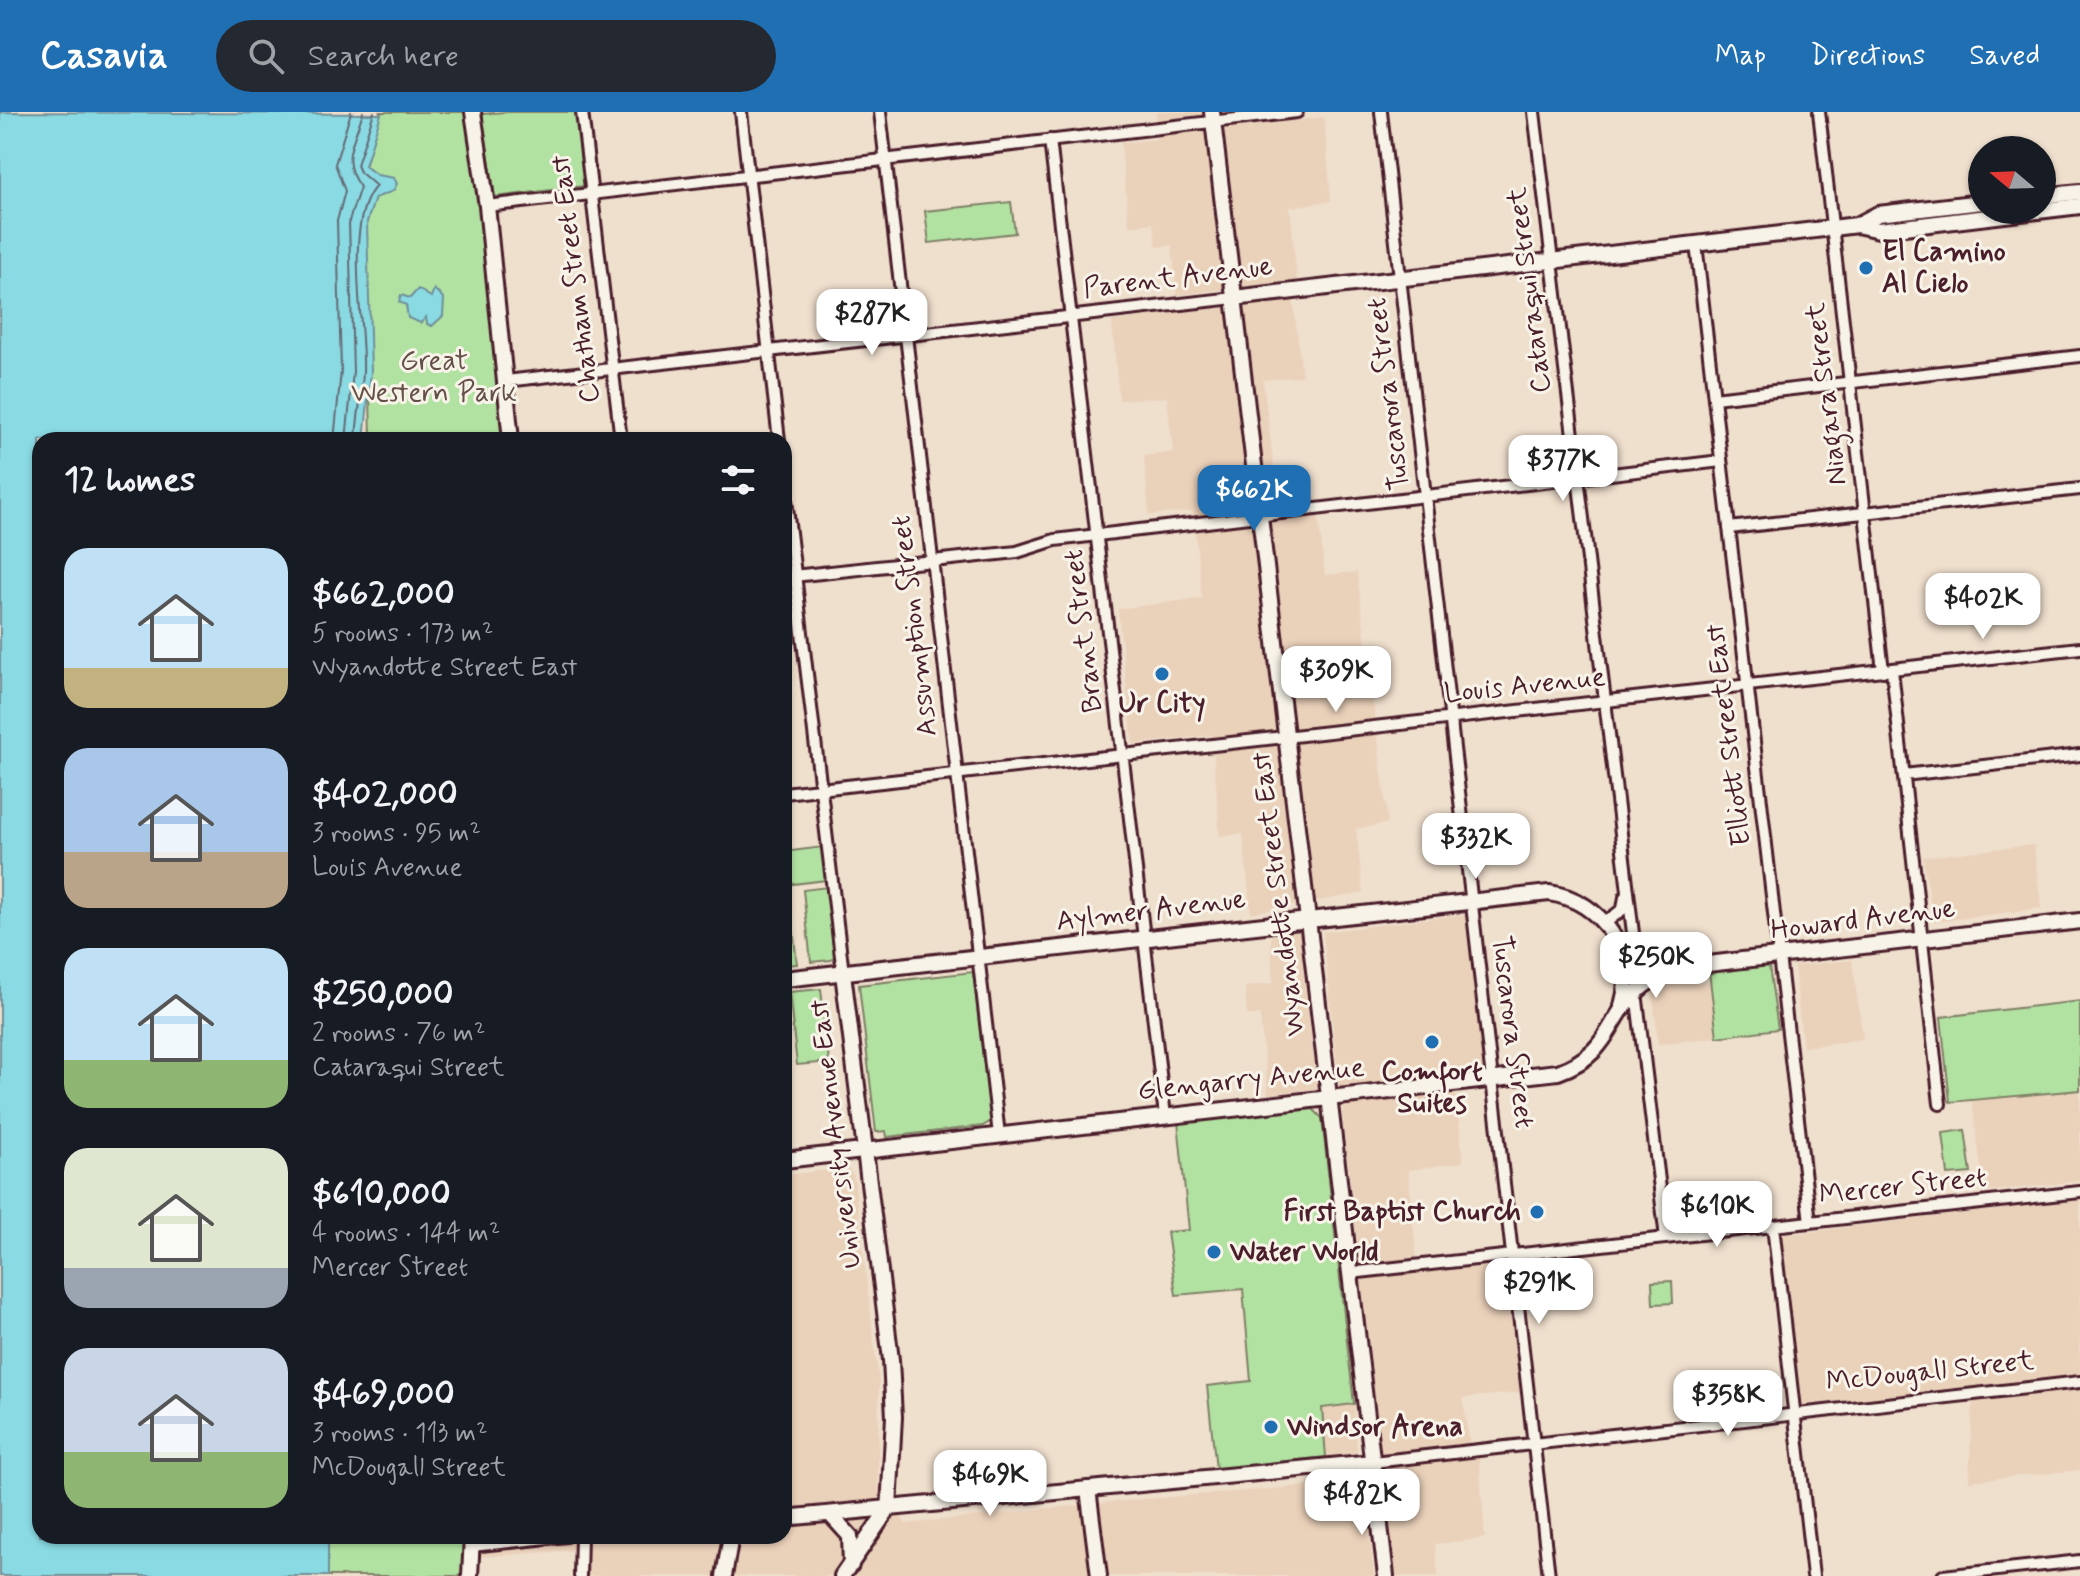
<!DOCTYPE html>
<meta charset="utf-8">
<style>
body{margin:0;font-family:Mynerve,sans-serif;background:#242831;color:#f1f3f6;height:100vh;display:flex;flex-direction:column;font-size:30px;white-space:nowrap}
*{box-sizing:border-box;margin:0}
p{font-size:26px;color:#9ea1a6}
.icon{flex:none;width:44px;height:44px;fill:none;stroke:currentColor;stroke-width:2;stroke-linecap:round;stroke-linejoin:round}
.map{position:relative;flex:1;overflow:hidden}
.panel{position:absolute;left:32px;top:320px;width:760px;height:1112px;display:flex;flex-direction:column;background:#171b24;border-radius:24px;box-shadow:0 2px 6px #0004}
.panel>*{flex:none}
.needle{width:52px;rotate:289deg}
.buttons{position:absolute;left:1968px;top:24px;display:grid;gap:16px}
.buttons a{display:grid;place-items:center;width:88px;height:88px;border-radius:50%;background:#171b24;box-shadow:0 2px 6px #0004;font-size:40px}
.price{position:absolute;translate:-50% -68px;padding:0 18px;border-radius:16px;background:#fff;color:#222;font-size:26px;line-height:52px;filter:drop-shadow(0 2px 4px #0008)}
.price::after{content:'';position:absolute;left:50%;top:48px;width:24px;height:18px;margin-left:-12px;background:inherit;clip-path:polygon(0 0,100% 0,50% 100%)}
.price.active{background:#1f6fb2;color:#fff}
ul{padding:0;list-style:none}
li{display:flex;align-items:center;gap:24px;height:200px;padding:0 32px}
li span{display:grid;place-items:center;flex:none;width:224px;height:160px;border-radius:24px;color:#555}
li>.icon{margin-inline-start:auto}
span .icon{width:96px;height:96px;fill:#fffc;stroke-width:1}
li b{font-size:34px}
h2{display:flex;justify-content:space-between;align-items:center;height:96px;padding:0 32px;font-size:34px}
header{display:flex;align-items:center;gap:48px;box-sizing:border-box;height:112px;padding:0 40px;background:#1f6fb2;color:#fff}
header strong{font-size:38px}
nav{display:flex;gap:44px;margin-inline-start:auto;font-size:28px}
.search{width:560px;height:72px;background:#242831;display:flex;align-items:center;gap:20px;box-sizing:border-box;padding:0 28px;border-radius:44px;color:#9ea1a6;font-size:30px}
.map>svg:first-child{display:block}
.built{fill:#ead1ba}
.green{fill:#b2e2a2;stroke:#7e8066;stroke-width:2}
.water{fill:#8adae3;stroke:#708f99;stroke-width:2}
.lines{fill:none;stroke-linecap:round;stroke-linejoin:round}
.shore{stroke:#646a75;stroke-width:2}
.street-casing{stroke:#4a1f2b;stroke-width:16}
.secondary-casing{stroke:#4a1f2b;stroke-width:20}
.street{stroke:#f7f3e8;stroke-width:10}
.secondary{stroke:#f7f3e8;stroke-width:14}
.poi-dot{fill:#1f6fb2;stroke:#f7f3e8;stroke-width:3}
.labels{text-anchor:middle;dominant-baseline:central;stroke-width:6;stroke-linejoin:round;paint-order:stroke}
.poi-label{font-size:28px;font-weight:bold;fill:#4a1f2b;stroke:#f7f3e8;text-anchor:start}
.street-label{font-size:28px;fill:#4a1f2b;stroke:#f7f3e8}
.park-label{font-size:28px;fill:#645049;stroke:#f7f3e8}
</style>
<header>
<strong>Casavia</strong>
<div class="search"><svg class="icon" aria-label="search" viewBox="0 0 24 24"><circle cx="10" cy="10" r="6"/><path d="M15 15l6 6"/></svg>Search here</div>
<nav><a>Map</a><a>Directions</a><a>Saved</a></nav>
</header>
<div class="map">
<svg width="2080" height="1464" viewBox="0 0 2080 1464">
<rect width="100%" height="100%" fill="#efdfcd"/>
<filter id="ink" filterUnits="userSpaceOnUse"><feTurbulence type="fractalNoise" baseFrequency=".0125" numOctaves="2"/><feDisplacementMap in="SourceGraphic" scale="16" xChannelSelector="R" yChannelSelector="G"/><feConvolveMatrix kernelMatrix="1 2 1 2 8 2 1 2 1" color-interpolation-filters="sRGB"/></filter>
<g filter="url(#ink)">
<!-- built -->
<g class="built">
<path d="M 1156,0 L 1289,0 L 1290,9 L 1324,5 L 1331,89 L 1290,95 L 1297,169 L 1177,183 L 1172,133 L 1157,135 L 1153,111 L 1129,114 L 1121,31 L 1158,27 Z"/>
<path d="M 1293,186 L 1302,264 L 1263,268 L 1278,388 L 1316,385 L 1325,463 L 1357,460 L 1388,711 L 1356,717 L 1363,781 L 1251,801 L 1243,722 L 1220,724 L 1212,623 L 1133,632 L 1118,497 L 1202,486 L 1193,399 L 1149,403 L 1144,344 L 1173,340 L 1167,285 L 1119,288 L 1112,209 Z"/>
<path d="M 2034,733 L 2041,796 L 1934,810 L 1923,745 Z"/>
<path d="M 1466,802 L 1488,953 L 1484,959 L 1478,963 L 1345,979 L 1339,974 L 1323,820 Z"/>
<path d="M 1299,819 L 1317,977 L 1268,982 L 1260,903 L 1247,903 L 1245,875 L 1273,871 L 1271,824 Z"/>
<path d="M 1852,848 L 1863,927 L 1803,935 L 1794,854 Z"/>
<path d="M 1711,870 L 1717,925 L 1658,932 L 1652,875 Z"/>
<path d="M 2080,978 L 2080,1069 L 1984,1080 L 1972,988 Z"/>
<path d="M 1456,981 L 1463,1050 L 1408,1058 L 1418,1161 L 1510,1151 L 1524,1280 L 1463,1286 L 1469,1327 L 1479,1346 L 1485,1426 L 1435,1432 L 1438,1464 L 1396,1464 L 1342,1003 L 1343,996 L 1351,991 Z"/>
<path d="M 847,1056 L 854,1064 L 879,1272 L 878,1374 L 906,1412 L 1109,1390 L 1358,1370 L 1364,1375 L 1374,1464 L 587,1464 L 588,1437 L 478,1445 L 480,1424 L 784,1424 L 784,1063 Z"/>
<path d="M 2080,1088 L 2080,1263 L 1801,1294 L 1781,1123 Z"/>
<path d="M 2080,1276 L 2080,1358 L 1969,1369 L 1973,1288 Z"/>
<path d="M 1354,1292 L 1357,1340 L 1326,1345 L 1322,1296 Z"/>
</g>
<!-- green -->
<g class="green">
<path d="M 380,0 L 469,0 L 482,101 L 502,328 L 371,328 L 365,55 Z"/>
<path d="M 504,0 L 576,0 L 584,74 L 495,85 L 482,2 Z"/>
<path d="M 1011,90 L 1015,121 L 929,131 L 925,99 Z"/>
<path d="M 823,735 L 826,768 L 784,773 L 784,740 Z"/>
<path d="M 827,775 L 835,844 L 831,848 L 811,850 L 803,778 Z"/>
<path d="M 784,780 L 789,780 L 797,852 L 784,853 Z"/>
<path d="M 1769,854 L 1778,917 L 1717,925 L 1709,859 Z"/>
<path d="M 973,860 L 991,1009 L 983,1014 L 887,1025 L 886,1019 L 876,1020 L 859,873 Z"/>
<path d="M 821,877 L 829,950 L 797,953 L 789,880 Z"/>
<path d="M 2080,889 L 2080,978 L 1950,990 L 1941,905 Z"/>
<path d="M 1313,997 L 1322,1006 L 1354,1292 L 1322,1296 L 1326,1345 L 1216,1357 L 1207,1274 L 1251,1269 L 1243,1177 L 1176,1183 L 1167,1120 L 1189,1118 L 1178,1010 Z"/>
<path d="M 1965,1018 L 1971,1061 L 1948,1063 L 1943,1021 Z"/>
<path d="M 1672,1169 L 1673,1191 L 1653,1192 L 1652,1170 Z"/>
<path d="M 328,1424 L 466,1424 L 463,1464 L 328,1464 Z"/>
</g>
<!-- water -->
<g class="water">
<path d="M 0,0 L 381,2 L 365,54 L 377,63 L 394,66 L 397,72 L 393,79 L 375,86 L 367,110 L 371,261 L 364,328 L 40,328 L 40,1424 L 328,1424 L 328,1464 L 0,1464 Z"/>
<path d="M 418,177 L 431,185 L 434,177 L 444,187 L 443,204 L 432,214 L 427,212 L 426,205 L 421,211 L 408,206 L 406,193 L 399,190 L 401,183 L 410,186 Z"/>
</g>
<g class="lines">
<!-- shore -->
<g class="shore">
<path d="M 334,328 L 341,259 L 337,109 L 345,79 L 335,52 L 351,0"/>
<path d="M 346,328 L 353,260 L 349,109 L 360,75 C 339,48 354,31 363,0"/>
<path d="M 356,328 C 357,305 362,283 363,260 C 365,211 343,110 376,74 L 360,60 L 357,53 L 374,0"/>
</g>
<!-- street casing -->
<g class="street-casing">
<g id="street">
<path d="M 582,0 L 621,328"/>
<path d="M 741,0 L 779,328"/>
<path d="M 880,0 L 999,1023"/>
<path d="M 1381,0 L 1549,1464"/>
<path d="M 1534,0 L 1636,846"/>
<path d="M 1819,0 L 1883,559"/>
<path d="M 1050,28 L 1165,1004"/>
<path d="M 487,94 L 1297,0"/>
<path d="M 1696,132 L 1810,1110"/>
<path d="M 506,269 L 1234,186"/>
<path d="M 1714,286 L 2080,244"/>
<path d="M 784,371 L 843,861"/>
<path d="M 1729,416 L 2080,377"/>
<path d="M 784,465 L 1017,440 L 1055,428 L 1721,349"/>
<path d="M 1892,558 L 1940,992"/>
<path d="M 1904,663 L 2080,643"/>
<path d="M 784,681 L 2080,536"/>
<path d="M 1605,811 L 1623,797 L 1625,785"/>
<path d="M 1636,880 L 1666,1126"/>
<path d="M 1773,1114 L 1813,1464"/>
<path d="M 1350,1161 L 2080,1080"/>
<path d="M 1373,1350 L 2080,1270"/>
<path d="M 471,1434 L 567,1424"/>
<path d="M 580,1464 L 581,1424"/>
<path d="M 1943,1464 L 2080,1449"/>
</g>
</g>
<!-- secondary casing -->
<g class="secondary-casing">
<g id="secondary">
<path d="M 473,0 L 487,94 L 511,328"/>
<path d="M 1212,0 L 1386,1464"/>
<path d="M 2042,84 L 2080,80"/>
<path d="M 1857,113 L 1878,102 L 1982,90"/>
<path d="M 1234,186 L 1832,116 L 1857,113 L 1879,118 L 2080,94"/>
<path d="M 1619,829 C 1638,850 1655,853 1682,855 L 2080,809"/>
<path d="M 784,867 L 1549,781 C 1602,788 1638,843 1622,894"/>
<path d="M 784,1048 L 1558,960 C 1614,940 1606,904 1642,875 C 1653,866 1669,860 1682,855"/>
<path d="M 1088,1377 L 1099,1464"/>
<path d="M 830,1402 L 850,1424 L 851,1453"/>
<path d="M 784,1406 L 1373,1350"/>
<path d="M 470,1464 L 472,1424"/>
<path d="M 724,1464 L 731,1424"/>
<path d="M 842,1464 L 889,1396 L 894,1305 L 891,1248 L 843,861"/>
</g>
</g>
<!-- street -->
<use href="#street" class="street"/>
<!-- secondary -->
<use href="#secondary" class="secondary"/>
</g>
</g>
<!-- markers -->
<g class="poi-dot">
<circle cx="1866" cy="156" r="8"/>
<circle cx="1162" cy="562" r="8"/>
<circle cx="1432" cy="930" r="8"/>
<circle cx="1537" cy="1100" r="8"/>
<circle cx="1214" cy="1140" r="8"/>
<circle cx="1271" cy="1315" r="8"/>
</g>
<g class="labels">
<!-- poi labels -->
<g class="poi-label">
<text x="1882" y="140">El Camino<tspan x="1882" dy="32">Al Cielo</tspan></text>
<text x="1162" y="592" text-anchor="middle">Ur City</text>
<text x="1432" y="960" text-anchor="middle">Comfort<tspan x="1432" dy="32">Suites</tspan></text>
<text x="1521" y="1100" text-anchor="end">First Baptist Church</text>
<text x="1230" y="1140">Water World</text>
<text x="1287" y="1315">Windsor Arena</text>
</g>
<!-- street labels -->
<g class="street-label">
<text transform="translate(1178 166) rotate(-7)">Parent Avenue</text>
<text transform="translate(576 167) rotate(-97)">Chatham Street East</text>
<text transform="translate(1530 178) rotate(-97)">Cataraqui Street</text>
<text transform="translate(1389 282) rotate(-97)">Tuscarora Street</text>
<text transform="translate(1827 282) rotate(-97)">Niagara Street</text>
<text transform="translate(915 514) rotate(-97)">Assumption Street</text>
<text transform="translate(1084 519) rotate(-97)">Brant Street</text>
<text transform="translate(1525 574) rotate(-6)">Louis Avenue</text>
<text transform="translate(1729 623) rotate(-97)">Elliott Street East</text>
<text transform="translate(1279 782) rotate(-97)">Wyandotte Street East</text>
<text transform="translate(1151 799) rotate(-7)">Aylmer Avenue</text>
<text transform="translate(1863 808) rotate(-7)">Howard Avenue</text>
<text transform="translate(1512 920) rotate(83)">Tuscarora Street</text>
<text transform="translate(1251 968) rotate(-6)">Glengarry Avenue</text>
<text transform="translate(836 1022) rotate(-97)">University Avenue East</text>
<text transform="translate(1903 1075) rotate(-6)">Mercer Street</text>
<text transform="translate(1930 1260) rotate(-6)">McDougall Street</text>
</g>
<!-- park labels -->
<g class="park-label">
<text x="434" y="249">Great<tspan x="434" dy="32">Western Park</tspan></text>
</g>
</g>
</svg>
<div class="buttons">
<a><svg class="needle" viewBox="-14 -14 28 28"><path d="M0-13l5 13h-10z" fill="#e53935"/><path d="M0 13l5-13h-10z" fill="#9ea1a6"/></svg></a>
</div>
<b class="price" style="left:872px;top:245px">$287K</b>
<b class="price" style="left:1563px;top:391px">$377K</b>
<b class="price active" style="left:1254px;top:421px">$662K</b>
<b class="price" style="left:1983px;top:529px">$402K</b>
<b class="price" style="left:1336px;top:602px">$309K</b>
<b class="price" style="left:1476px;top:769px">$332K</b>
<b class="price" style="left:1656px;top:888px">$250K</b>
<b class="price" style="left:1717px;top:1137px">$610K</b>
<b class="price" style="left:1539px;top:1214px">$291K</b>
<b class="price" style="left:1728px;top:1326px">$358K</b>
<b class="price" style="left:990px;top:1406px">$469K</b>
<b class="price" style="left:1362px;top:1425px">$482K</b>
<section class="panel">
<h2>12 homes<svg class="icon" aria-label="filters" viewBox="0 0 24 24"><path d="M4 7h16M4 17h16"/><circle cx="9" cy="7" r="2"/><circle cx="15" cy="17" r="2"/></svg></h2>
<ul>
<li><span style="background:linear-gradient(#bfe0f5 75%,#c2b280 0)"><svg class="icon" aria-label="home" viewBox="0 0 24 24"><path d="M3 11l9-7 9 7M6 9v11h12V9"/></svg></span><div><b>$662,000</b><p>5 rooms · 173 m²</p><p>Wyandotte Street East</p></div></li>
<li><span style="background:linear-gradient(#a9c7e8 65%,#b9a48a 0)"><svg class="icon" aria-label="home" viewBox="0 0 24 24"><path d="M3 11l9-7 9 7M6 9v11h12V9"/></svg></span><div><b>$402,000</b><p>3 rooms · 95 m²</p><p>Louis Avenue</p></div></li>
<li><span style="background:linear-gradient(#bfe0f5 70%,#8fb573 0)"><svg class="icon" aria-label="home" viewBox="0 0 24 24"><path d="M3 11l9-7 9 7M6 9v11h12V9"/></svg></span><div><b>$250,000</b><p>2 rooms · 76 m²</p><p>Cataraqui Street</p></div></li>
<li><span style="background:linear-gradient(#dfe7d0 75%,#9aa5b1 0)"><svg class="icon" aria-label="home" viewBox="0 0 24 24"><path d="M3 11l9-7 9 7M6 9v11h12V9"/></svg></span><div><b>$610,000</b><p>4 rooms · 144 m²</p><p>Mercer Street</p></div></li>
<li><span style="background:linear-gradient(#c9d6e8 65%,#8fb573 0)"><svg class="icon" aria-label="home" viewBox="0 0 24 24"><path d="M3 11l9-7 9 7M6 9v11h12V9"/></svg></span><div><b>$469,000</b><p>3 rooms · 113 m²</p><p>McDougall Street</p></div></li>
</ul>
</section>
</div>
